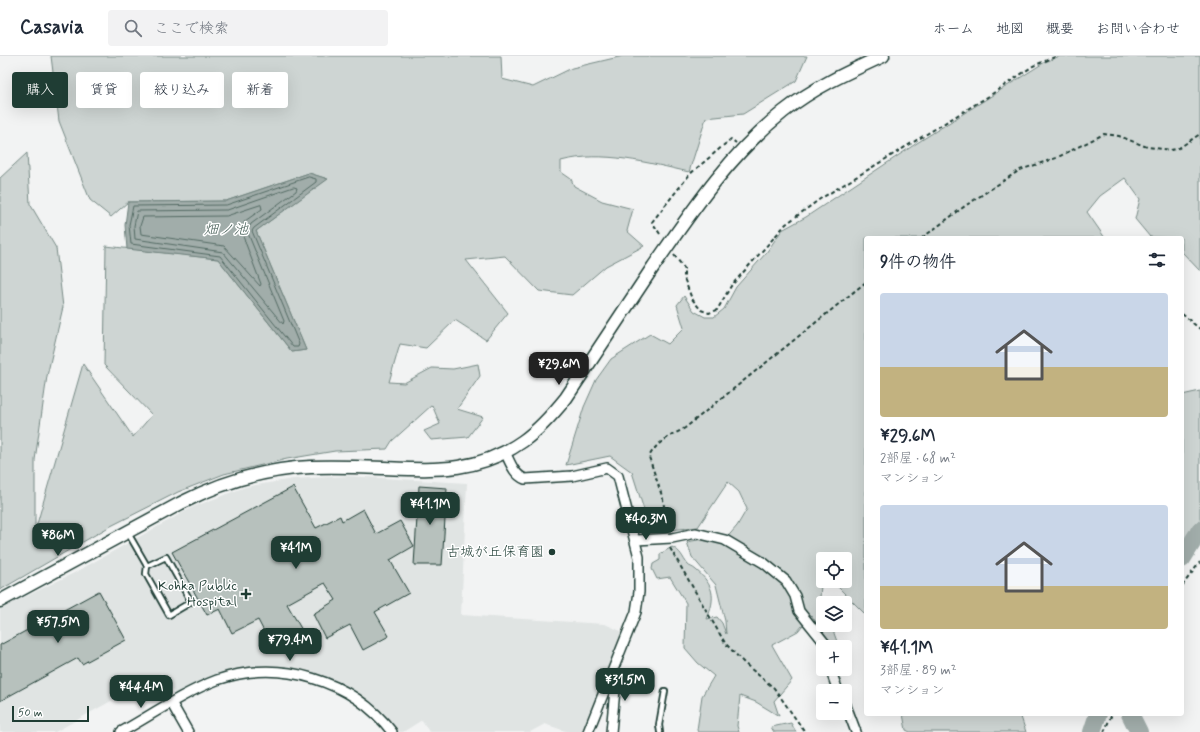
<!DOCTYPE html>
<html lang="ja">
<meta charset="utf-8">
<style>
body{margin:0;font-family:Mynerve,"Klee One",sans-serif;background:#f2f2f3;color:#1f2937;height:100vh;display:flex;flex-direction:column;font-size:15px;white-space:nowrap}
*{box-sizing:border-box;margin:0}
p{font-size:13px;color:#747a83}
.icon{flex:none;width:22px;height:22px;fill:none;stroke:currentColor;stroke-width:2;stroke-linecap:round;stroke-linejoin:round}
.map{position:relative;flex:1;overflow:hidden}
.side{position:absolute;left:864px;top:180px;width:320px;height:480px;display:flex;flex-direction:column;background:#fff;border-radius:4px;box-shadow:0 4px 16px #0002}
.side>*{flex:none}
.hud{position:absolute;left:12px;top:16px;width:380px;height:36px;display:flex;gap:8px}
.buttons{position:absolute;left:816px;top:496px;display:grid;gap:8px}
.buttons a{display:grid;place-items:center;width:36px;height:36px;border-radius:4px;background:#fff;box-shadow:0 4px 16px #0002;font-size:20px}
.scale{position:absolute;left:12px;bottom:10px;width:77px;box-sizing:border-box;padding-left:4px;border:2px solid #1f3d34;border-top:0;font-size:11px;line-height:14px;white-space:nowrap;color:#1f3d34;-webkit-text-stroke:3px #fff;paint-order:stroke}
.price{position:absolute;translate:-50% -34px;padding:0 9px;border-radius:8px;background:#1f3d34;color:#fff;font-size:13px;line-height:26px;filter:drop-shadow(0 1px 2px #0008)}
.price::after{content:'';position:absolute;left:50%;top:24px;width:12px;height:9px;margin-left:-6px;background:inherit;clip-path:polygon(0 0,100% 0,50% 100%)}
.price.current{background:#222;color:#fff}
ul{padding:0;list-style:none}
li{display:grid;align-content:center;gap:8px;height:212px;padding:0 16px}
li span{display:grid;place-items:center;height:124px;border-radius:4px;color:#555}
li>.icon{margin-inline-start:auto}
span .icon{width:72px;height:72px;fill:#fffc;stroke-width:1}
li b{font-size:17px}
h2{display:flex;justify-content:space-between;align-items:center;height:48px;padding:0 16px;font-size:17px}
.pill{padding:0 14px;border-radius:4px;background:#fff;box-shadow:0 4px 16px #0002;font-size:14px;line-height:36px}
.pill.current{background:#1f3d34;color:#fff}
header{display:flex;align-items:center;gap:24px;box-sizing:border-box;height:56px;padding:0 20px;background:#fff;border-bottom:1px solid #e0e1e3}
header strong{font-size:19px}
nav{display:flex;gap:22px;margin-inline-start:auto;font-size:14px}
.search{width:280px;height:36px;background:#f2f2f3;display:flex;align-items:center;gap:10px;box-sizing:border-box;padding:0 14px;border-radius:4px;color:#747a83;font-size:15px}
.map>svg:first-child{display:block}
.built{fill:#e0e4e3}
.green{fill:#ced5d3;stroke:#768984}
.water{fill:#a1adaa;stroke:#6d807b}
.lines{fill:none;stroke-linecap:round;stroke-linejoin:round}
.shore{stroke:#536a63;stroke-width:1}
.stream{stroke:#6d807b;stroke-width:3}
.river{stroke:#a1adaa;stroke-width:18}
.building{fill:#b7c1bd;stroke:#1f3d34}
.service-casing{stroke:#1f3d34;stroke-width:8}
.minor-casing{stroke:#1f3d34;stroke-width:12}
.tertiary-casing{stroke:#1f3d34;stroke-width:15}
.path{stroke:#1f3d34;stroke-width:2;stroke-dasharray:4 3;stroke-linecap:butt}
.service{stroke:#fff;stroke-width:4.5}
.minor{stroke:#fff;stroke-width:9}
.tertiary{stroke:#fff;stroke-width:12}
.poi-dot{fill:#1f3d34;stroke:#fff;stroke-width:1.5}
.labels{text-anchor:middle;dominant-baseline:central;stroke-width:3;stroke-linejoin:round;paint-order:stroke}
.poi-label{font-size:14px;fill:#1f3d34;stroke:#fff;text-anchor:end}
.water-label{font-size:15px;font-style:italic;fill:#465f57;stroke:#fff}
</style>
<header>
<strong>Casavia</strong>
<div class="search"><svg class="icon" aria-label="search" viewBox="0 0 24 24"><circle cx="10" cy="10" r="6"/><path d="M15 15l6 6"/></svg>ここで検索</div>
<nav><a>ホーム</a><a>地図</a><a>概要</a><a>お問い合わせ</a></nav>
</header>
<div class="map">
<svg width="1200" height="676" viewBox="0 0 1200 676">
<rect width="100%" height="100%" fill="#f2f3f3"/>
<filter id="ink" filterUnits="userSpaceOnUse"><feTurbulence type="fractalNoise" baseFrequency=".025" numOctaves="2"/><feDisplacementMap in="SourceGraphic" scale="8" xChannelSelector="R" yChannelSelector="G"/><feConvolveMatrix kernelMatrix="1 2 1 2 8 2 1 2 1" color-interpolation-filters="sRGB"/></filter>
<g filter="url(#ink)">
<!-- built -->
<path class="built" d="M 347,420 L 467,427 L 461,559 L 605,568 L 623,576 L 582,676 L 568,676 L 545,668 L 530,676 L 429,676 L 422,664 L 403,676 L 398,676 L 383,656 L 352,633 L 336,625 L 296,612 L 261,611 L 245,612 L 209,622 L 176,640 L 162,617 L 55,676 L 0,676 L 0,553 L 74,517 L 193,451 L 245,431 L 293,423 Z"/>
<!-- green -->
<g class="green">
<path d="M 51,0 L 501,0 L 502,23 L 533,31 L 572,12 L 623,0 L 807,0 L 796,25 L 743,58 L 706,62 L 689,116 C 649,107 602,94 561,105 L 561,116 L 571,123 L 574,130 L 602,145 L 633,153 L 627,175 L 644,190 L 606,210 L 572,239 L 539,235 L 505,200 L 466,204 L 508,257 L 486,284 L 455,264 L 426,292 L 400,288 L 389,326 L 404,327 L 432,312 L 453,313 L 478,308 L 480,320 L 457,353 L 483,361 L 468,381 L 431,384 L 424,375 L 440,368 L 432,349 L 392,385 L 387,393 L 335,395 L 287,403 L 224,418 L 178,436 L 107,472 L 0,534 L 0,122 L 27,97 L 30,148 L 56,192 L 63,251 L 47,320 L 35,404 L 35,475 L 83,308 L 133,381 L 152,359 L 104,309 L 106,190 L 218,203 L 292,296 L 306,294 L 256,175 L 327,123 L 309,117 L 226,145 L 128,146 L 111,161 L 90,144 L 59,65 Z"/>
<path d="M 1060,0 L 1200,0 L 1200,215 L 1182,196 L 1182,182 L 1150,181 L 1135,163 L 1140,143 L 1125,122 L 1100,140 L 1087,156 L 1105,182 L 866,182 L 866,559 L 832,525 L 845,525 L 845,503 L 823,503 L 820,542 L 823,550 L 823,569 L 831,569 L 839,591 L 834,591 L 811,559 L 798,575 L 772,589 L 792,624 L 774,645 L 779,660 L 756,646 L 740,640 L 737,670 L 739,676 L 698,676 L 697,674 L 702,640 L 714,620 L 698,607 L 685,592 L 686,547 L 670,521 L 657,523 L 652,513 L 653,508 L 660,504 L 660,498 L 672,491 C 681,495 682,501 688,509 C 690,511 693,511 696,514 C 714,529 716,541 707,563 L 717,561 L 722,567 L 726,578 L 725,565 L 716,529 L 692,501 L 687,486 L 703,483 L 724,485 L 737,470 L 747,453 L 739,436 L 728,426 L 698,471 L 651,476 L 632,416 L 610,400 L 566,409 L 584,351 L 596,324 L 611,303 L 650,278 L 668,288 L 684,272 L 677,249 L 684,240 L 694,255 L 705,261 L 714,261 L 724,253 L 736,231 L 766,197 L 782,174 L 806,161 L 917,87 L 1045,6 Z"/>
<path d="M 1200,335 L 1200,484 L 1182,508 L 1182,339 Z"/>
<path d="M 903,658 L 1020,658 L 1026,676 L 910,676 L 906,674 Z"/>
<path d="M 791,667 L 796,676 L 774,676 L 771,671 Z"/>
</g>
<!-- water -->
<path class="water" d="M 309,117 L 328,123 L 256,175 L 306,294 L 292,296 L 218,203 L 127,193 L 125,169 L 128,146 L 226,145 Z"/>
<g class="lines">
<!-- shore -->
<g class="shore">
<path d="M 309,121 L 316,123 L 316,126 L 254,172 L 252,175 L 299,288 L 298,291 L 293,291 L 220,200 L 131,188 L 129,169 L 133,150 L 226,149 Z"/>
<path d="M 294,131 L 297,132 L 296,135 L 251,168 L 247,175 L 284,265 L 283,268 L 223,196 L 135,183 L 134,170 L 137,155 L 227,154 Z"/>
<path d="M 261,149 L 262,153 L 245,165 L 241,175 L 261,228 L 260,230 L 224,190 L 141,178 L 140,170 L 143,161 L 226,160 Z"/>
</g>
<!-- stream -->
<path class="stream" d="M 1197,479 L 1200,481"/>
<!-- river -->
<g class="river">
<path d="M 1182,503 L 1200,474"/>
<path d="M 1130,658 L 1139,676"/>
<path d="M 1092,676 L 1098,658"/>
</g>
</g>
<!-- building -->
<g class="building">
<path d="M 419,430 L 447,432 L 442,509 L 414,509 Z"/>
<path d="M 293,431 L 316,472 L 340,460 L 342,465 L 363,453 L 376,478 L 400,465 L 414,490 L 390,504 L 409,537 L 375,556 L 389,580 L 363,594 L 350,569 L 325,582 L 313,558 L 336,544 L 325,527 L 287,548 L 303,576 L 272,591 L 258,564 L 232,577 L 220,553 L 207,559 L 172,496 Z"/>
<path d="M 99,535 L 126,584 L 82,608 L 78,602 L 0,645 L 0,589 Z"/>
</g>
<g class="lines">
<!-- service casing -->
<g class="service-casing">
<g id="service">
<path d="M 128,477 L 147,510 L 146,518 L 169,559 L 191,546 L 166,501 L 147,510"/>
<path d="M 660,676 L 659,669 L 665,635"/>
</g>
</g>
<!-- minor casing -->
<g class="minor-casing">
<g id="minor">
<path d="M 505,396 C 510,406 514,419 525,423 L 572,420 L 607,412 L 618,420 L 639,501 L 639,536 L 636,556 L 588,676"/>
<path d="M 636,484 L 672,482 L 696,477 L 725,484 L 764,507 L 786,525 L 795,540 L 799,555 L 828,591"/>
<path d="M 834,613 L 833,621 L 838,635"/>
<path d="M 608,626 L 615,634 L 611,676"/>
<path d="M 845,647 L 856,676"/>
<path d="M 172,648 L 188,676"/>
<path d="M 121,676 C 151,659 185,636 217,624 C 279,602 352,624 392,676"/>
</g>
</g>
<!-- tertiary casing -->
<g class="tertiary-casing">
<path id="tertiary" d="M 0,545 L 181,447 C 222,426 265,413 311,411 C 335,410 360,411 384,412 C 435,414 478,417 523,385 C 540,373 553,358 566,342 C 595,299 624,255 653,211 C 692,155 729,99 783,56 C 813,32 848,16 883,0"/>
</g>
<!-- path -->
<g class="path">
<path d="M 660,178 L 652,166 L 690,118 L 731,83 L 736,87"/>
<path d="M 922,182 L 965,150 L 1020,114 L 1056,102 L 1104,78 L 1119,80 L 1147,91 L 1171,94 L 1179,92 L 1200,78"/>
<path d="M 674,199 L 684,212 L 684,222 L 692,243 L 701,254 L 709,257 L 717,254 L 731,230 L 786,168 L 820,143 L 989,40 L 1033,10 L 1057,0"/>
<path d="M 1182,258 L 1200,273"/>
<path d="M 667,473 L 663,443 L 649,401 C 656,386 671,380 685,372 L 866,226"/>
<path d="M 670,492 L 725,587 L 744,607 L 774,632 L 805,676"/>
<path d="M 1182,530 L 1200,506"/>
<path d="M 1104,676 L 1112,658"/>
</g>
<!-- service -->
<use href="#service" class="service"/>
<!-- minor -->
<use href="#minor" class="minor"/>
<!-- tertiary -->
<use href="#tertiary" class="tertiary"/>
</g>
</g>
<!-- markers -->
<g class="poi-dot">
<circle cx="552" cy="496" r="4"/>
<path d="M244 532h4v4h4v4h-4v4h-4v-4h-4v-4h4z"/>
</g>
<g class="labels">
<!-- poi labels -->
<g class="poi-label">
<text x="544" y="496">古城が丘保育園</text>
<text x="237" y="530">Kohka Public<tspan x="237" dy="16">Hospital</tspan></text>
</g>
<!-- water labels -->
<g class="water-label">
<text x="226" y="174">畑ノ池</text>
</g>
</g>
</svg>
<div class="buttons">
<a><svg class="icon" aria-label="locate" viewBox="0 0 24 24"><circle cx="12" cy="12" r="6"/><path d="M12 2v4M12 18v4M2 12h4M18 12h4"/></svg></a>
<a><svg class="icon" aria-label="layers" viewBox="0 0 24 24"><path d="M12 4l9 5-9 5-9-5zM3 14l9 5 9-5"/></svg></a>
<a>+</a>
<a>−</a>
</div>
<div class="scale">50 m</div>
<b class="price current" style="left:559px;top:330px">¥29.6M</b>
<b class="price" style="left:430px;top:470px">¥41.1M</b>
<b class="price" style="left:646px;top:485px">¥40.3M</b>
<b class="price" style="left:58px;top:501px">¥86M</b>
<b class="price" style="left:296px;top:514px">¥41M</b>
<b class="price" style="left:58px;top:588px">¥57.5M</b>
<b class="price" style="left:290px;top:606px">¥79.4M</b>
<b class="price" style="left:625px;top:646px">¥31.5M</b>
<b class="price" style="left:141px;top:653px">¥44.4M</b>
<div class="hud">
<a class="pill current">購入</a>
<a class="pill">賃貸</a>
<a class="pill">絞り込み</a>
<a class="pill">新着</a>
</div>
<section class="side">
<h2>9件の物件<svg class="icon" aria-label="filters" viewBox="0 0 24 24"><path d="M4 7h16M4 17h16"/><circle cx="9" cy="7" r="2"/><circle cx="15" cy="17" r="2"/></svg></h2>
<ul>
<li><span style="background:linear-gradient(#c9d6e8 60%,#c2b280 0)"><svg class="icon" aria-label="home" viewBox="0 0 24 24"><path d="M3 11l9-7 9 7M6 9v11h12V9"/></svg></span><div><b>¥29.6M</b><p>2部屋 · 68 m²</p><p>マンション</p></div></li>
<li><span style="background:linear-gradient(#c9d6e8 65%,#c2b280 0)"><svg class="icon" aria-label="home" viewBox="0 0 24 24"><path d="M3 11l9-7 9 7M6 9v11h12V9"/></svg></span><div><b>¥41.1M</b><p>3部屋 · 89 m²</p><p>マンション</p></div></li>
</ul>
</section>
</div>
